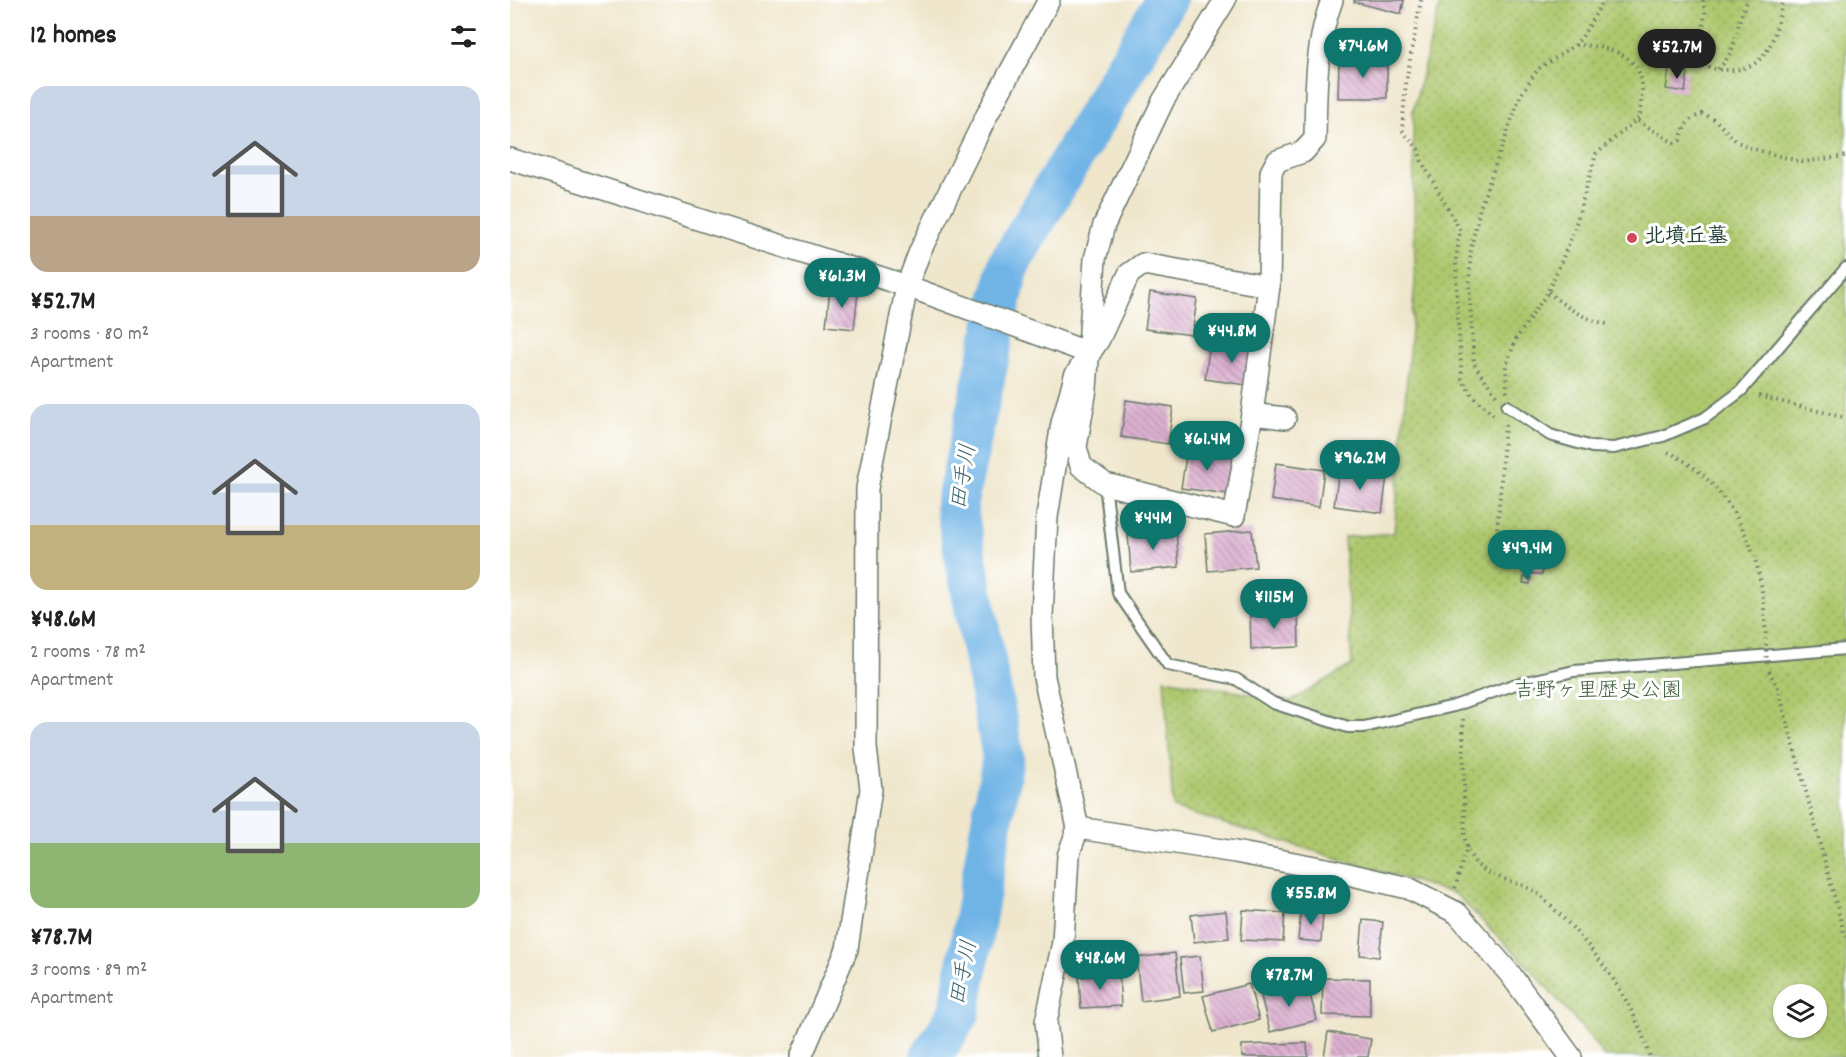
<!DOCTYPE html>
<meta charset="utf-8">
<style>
body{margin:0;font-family:Dekko,"Klee One",sans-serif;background:#f6f6f6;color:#222;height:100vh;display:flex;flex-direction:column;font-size:22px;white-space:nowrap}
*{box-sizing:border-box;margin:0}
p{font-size:20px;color:#767676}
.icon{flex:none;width:33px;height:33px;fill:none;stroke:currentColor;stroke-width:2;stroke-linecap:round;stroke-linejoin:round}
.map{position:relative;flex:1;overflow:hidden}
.panel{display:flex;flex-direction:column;background:#fff;width:510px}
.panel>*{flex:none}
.buttons{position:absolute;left:1263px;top:984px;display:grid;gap:12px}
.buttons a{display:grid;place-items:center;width:54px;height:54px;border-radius:50%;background:#fff;box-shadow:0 2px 4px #0004;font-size:30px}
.price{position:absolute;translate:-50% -51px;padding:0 14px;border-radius:21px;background:#0f766e;color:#fff;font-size:20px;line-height:39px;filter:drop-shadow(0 2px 3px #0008)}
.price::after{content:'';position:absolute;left:50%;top:36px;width:18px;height:14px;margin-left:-9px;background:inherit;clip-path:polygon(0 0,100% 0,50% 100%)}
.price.current{background:#222;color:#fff}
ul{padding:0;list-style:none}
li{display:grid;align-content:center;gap:12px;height:318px;padding:0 30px}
li span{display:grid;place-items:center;height:186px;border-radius:18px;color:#555}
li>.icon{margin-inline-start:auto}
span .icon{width:108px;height:108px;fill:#fffc;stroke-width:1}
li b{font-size:26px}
h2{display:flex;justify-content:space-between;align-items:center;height:72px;padding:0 30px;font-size:26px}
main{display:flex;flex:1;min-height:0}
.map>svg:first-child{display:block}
.park{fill:url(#park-dots);stroke:#668251;stroke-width:1.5;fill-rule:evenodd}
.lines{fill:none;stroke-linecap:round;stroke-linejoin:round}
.river{stroke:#70b4e6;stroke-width:42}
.building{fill:url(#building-back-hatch)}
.service-casing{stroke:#687869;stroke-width:14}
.minor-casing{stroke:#687869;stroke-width:24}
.path{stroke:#687869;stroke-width:4;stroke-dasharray:1.5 4.5;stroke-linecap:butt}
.service{stroke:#fff;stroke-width:10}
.minor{stroke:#fff;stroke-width:21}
.path-bridge{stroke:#687869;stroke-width:4;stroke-dasharray:1.5 4.5;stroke-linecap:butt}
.poi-dot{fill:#d1495b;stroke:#fff;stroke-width:2}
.labels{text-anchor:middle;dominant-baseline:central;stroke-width:6;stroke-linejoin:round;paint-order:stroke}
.poi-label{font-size:21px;font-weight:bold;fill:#1f3d34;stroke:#fff;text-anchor:start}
.park-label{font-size:21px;fill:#436042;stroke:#fff}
.water-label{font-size:22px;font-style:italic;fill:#376169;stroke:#fff}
</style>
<main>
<section class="panel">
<h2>12 homes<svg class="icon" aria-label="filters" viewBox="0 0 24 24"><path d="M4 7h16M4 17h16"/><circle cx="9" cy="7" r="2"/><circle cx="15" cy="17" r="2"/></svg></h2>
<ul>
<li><span style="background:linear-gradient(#c9d6e8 70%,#b9a48a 0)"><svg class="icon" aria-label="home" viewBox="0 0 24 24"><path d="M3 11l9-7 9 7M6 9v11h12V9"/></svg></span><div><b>¥52.7M</b><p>3 rooms · 80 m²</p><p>Apartment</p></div></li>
<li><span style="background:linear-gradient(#c9d6e8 65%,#c2b280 0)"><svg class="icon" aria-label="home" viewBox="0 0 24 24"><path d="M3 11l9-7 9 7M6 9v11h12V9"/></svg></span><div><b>¥48.6M</b><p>2 rooms · 78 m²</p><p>Apartment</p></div></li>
<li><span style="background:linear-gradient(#c9d6e8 65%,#8fb573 0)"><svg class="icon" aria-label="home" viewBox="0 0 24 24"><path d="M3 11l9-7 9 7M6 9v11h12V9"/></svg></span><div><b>¥78.7M</b><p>3 rooms · 89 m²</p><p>Apartment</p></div></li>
</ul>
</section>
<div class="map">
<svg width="1336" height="1057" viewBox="0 0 1336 1057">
<defs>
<pattern id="park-dots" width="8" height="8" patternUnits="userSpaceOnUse" patternTransform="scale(1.5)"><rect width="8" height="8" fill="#aec86e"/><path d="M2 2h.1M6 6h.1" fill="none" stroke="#8da45b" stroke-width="1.8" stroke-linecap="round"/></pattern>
<pattern id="building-back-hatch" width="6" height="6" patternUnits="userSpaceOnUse" patternTransform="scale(1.5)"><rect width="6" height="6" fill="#ddb1d1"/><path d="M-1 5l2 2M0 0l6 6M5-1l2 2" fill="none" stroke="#b391aa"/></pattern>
</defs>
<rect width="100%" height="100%" fill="#fff"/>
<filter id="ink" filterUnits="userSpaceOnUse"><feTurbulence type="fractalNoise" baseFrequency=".0167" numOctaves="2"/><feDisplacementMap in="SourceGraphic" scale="12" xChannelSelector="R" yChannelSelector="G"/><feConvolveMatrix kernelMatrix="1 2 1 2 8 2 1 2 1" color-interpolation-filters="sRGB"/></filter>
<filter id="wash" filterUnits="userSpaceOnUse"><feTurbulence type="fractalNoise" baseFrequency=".008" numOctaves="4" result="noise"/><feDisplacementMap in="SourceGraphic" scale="24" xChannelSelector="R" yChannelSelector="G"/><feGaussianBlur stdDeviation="1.35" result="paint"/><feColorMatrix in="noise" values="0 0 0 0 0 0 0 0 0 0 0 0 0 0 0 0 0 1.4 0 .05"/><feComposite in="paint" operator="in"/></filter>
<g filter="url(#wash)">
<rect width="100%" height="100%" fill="#efe6cb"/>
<!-- park -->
<path class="park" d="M 931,0 L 1336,0 L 1336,1057 L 1094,1057 L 1080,1037 L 1021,969 L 945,894 L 663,808 L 654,679 L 781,701 L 842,665 L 834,537 L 884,533 L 905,282 L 903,110 ZM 1274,994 L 1306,994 L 1306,1028 L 1274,1028 Z"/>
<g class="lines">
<!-- river -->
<path class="river" d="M 421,1057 L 449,1013 L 493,757 L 446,506 L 499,264 L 656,0"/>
</g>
<g id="blocks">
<!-- building -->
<g class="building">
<path d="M 844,0 L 894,0 L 891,14 L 844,2 Z"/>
<path d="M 829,60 L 877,61 L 877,98 L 828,98 Z"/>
<path d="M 1159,69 L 1178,71 L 1175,92 L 1156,89 Z"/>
<path d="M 320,289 L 348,292 L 344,329 L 316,326 Z"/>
<path d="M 640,292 L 687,299 L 682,335 L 635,329 Z"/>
<path d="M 700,342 L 748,349 L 743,386 L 695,379 Z"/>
<path d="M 616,400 L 663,407 L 658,444 L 611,437 Z"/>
<path d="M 677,450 L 724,457 L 718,494 L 671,488 Z"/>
<path d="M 766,463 L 814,470 L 809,507 L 761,500 Z"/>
<path d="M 829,469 L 877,476 L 872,513 L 824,506 Z"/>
<path d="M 666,530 L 669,567 L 621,572 L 618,534 Z"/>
<path d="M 742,530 L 746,567 L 698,571 L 695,534 Z"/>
<path d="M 1014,565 L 1033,568 L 1032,575 L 1013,572 Z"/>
<path d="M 1014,577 L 1021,578 L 1020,584 L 1013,583 Z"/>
<path d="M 788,610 L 789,647 L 741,649 L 740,612 Z"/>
<path d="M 733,910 L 775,913 L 773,942 L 731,940 Z"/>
<path d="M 791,910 L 813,913 L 811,942 L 788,940 Z"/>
<path d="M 716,911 L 719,938 L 684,942 L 681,915 Z"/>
<path d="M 853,920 L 873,922 L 869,957 L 850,955 Z"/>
<path d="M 665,953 L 670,996 L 631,1001 L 626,958 Z"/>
<path d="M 690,956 L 694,991 L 674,993 L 670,958 Z"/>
<path d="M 609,975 L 611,1006 L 571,1008 L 569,977 Z"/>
<path d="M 813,978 L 860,979 L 860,1016 L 812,1015 Z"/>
<path d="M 739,984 L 749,1020 L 703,1032 L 693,996 Z"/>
<path d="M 797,984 L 807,1020 L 760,1032 L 751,996 Z"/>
<path d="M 818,1032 L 861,1039 L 858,1057 L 814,1057 Z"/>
<path d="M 797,1043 L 798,1057 L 732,1057 L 732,1045 Z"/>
</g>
</g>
</g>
<g filter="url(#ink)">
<use href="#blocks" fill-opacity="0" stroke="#687869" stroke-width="1.5"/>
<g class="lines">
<!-- service casing -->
<g class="service-casing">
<g id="service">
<path d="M 997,406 L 1040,435 L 1082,447 L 1104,448 L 1153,436 L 1195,418 L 1231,391 L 1336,268"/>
<path d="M 595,484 L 608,593 L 658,665 L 726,679 L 763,703 L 838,727 L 854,727 L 944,706 L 1003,685 L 1064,671 L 1336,649"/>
</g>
</g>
<!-- minor casing -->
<g class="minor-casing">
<g id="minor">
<path d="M 715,0 L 653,101 L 594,225 L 585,259 L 576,389 L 566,447 L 571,466 L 595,484 L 724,516 L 742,414 L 759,286 L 761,172 L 767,161 L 793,152 L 805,139 C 806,92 805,45 822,0"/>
<path d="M 0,159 L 397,286 L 579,353"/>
<path d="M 742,414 L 775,418"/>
<path d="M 568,828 L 725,852 L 821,870 L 898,888 L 947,913 L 1000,974 L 1061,1057"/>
<path d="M 291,1057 L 337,949 L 361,789 L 356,748 L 357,488 L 397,286 L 410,251 L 477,115 L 539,0"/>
<path d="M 540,1057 L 536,1022 L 553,942 L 558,856 L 568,828 L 534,677 L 532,615 L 537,517 L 552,423 L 565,376 L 589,339 L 619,274 L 633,264 L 759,286"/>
</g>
</g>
<!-- path -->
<g class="path">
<path d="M 911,0 L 896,82 L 892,130 L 908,149 L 912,162 L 950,230 L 946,260 L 947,305 L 952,379 L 963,397 L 984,415"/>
<path d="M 1193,0 L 1195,13 L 1189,60 C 1195,68 1204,69 1214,70 C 1260,73 1265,35 1273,0"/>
<path d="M 1208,69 C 1231,47 1223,26 1238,0"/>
<path d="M 1128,121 L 1164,143 L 1170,140 C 1174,126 1178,119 1192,114 L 1204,119 L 1226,141 L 1240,148 L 1292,162 L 1336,156"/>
<path d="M 1038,292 C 1057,308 1073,319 1097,324"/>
<path d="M 997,392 L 996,365 L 1006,339 L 1038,292 L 1063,234 L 1086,154 L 1130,117 C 1130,105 1134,89 1131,78 C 1124,51 1089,45 1066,45"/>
<path d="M 986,395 L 964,364 L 959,284 L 961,248 L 970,208 L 1010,96 L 1028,69 L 1065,45 L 1072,37 L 1094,0"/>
<path d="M 1249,396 L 1336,418"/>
<path d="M 995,425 L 987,534 L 993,545 L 1038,553 L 1036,561"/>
<path d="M 1158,452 C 1207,474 1242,531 1251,584 C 1254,602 1255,621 1256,639"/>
<path d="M 1259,671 L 1268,688 L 1336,940"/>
<path d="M 953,719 L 955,839 C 957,844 958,851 961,856 C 973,880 1010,879 1028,894 C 1076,936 1122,995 1140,1057"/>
<path d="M 945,888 L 957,846"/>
</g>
<!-- service -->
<use href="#service" class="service"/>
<!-- minor -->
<use href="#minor" class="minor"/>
<!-- path-bridge -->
<path class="path-bridge" d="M 1256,644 L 1257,668"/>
</g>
</g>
<!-- markers -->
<circle class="poi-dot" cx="1122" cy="238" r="6"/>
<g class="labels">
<!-- poi labels -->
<g class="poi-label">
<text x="1134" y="238">北墳丘墓</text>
</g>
<!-- park labels -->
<g class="park-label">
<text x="1088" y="692">吉野ヶ里歴史公園</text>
</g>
<!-- water labels -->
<g class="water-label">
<text transform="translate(455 477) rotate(-81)">田手川</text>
<text transform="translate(455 973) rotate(-79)">田手川</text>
</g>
</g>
</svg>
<div class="buttons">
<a><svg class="icon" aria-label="layers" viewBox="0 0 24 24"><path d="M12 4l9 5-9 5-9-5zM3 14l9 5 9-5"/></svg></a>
</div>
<b class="price" style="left:853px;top:79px">¥74.6M</b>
<b class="price current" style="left:1167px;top:80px">¥52.7M</b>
<b class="price" style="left:332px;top:309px">¥61.3M</b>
<b class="price" style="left:722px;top:364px">¥44.8M</b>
<b class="price" style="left:697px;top:472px">¥61.4M</b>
<b class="price" style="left:850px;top:491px">¥96.2M</b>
<b class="price" style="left:643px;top:551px">¥44M</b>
<b class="price" style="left:1017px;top:581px">¥49.4M</b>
<b class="price" style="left:764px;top:630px">¥115M</b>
<b class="price" style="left:801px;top:926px">¥55.8M</b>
<b class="price" style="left:590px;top:991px">¥48.6M</b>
<b class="price" style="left:779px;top:1008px">¥78.7M</b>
</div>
</main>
